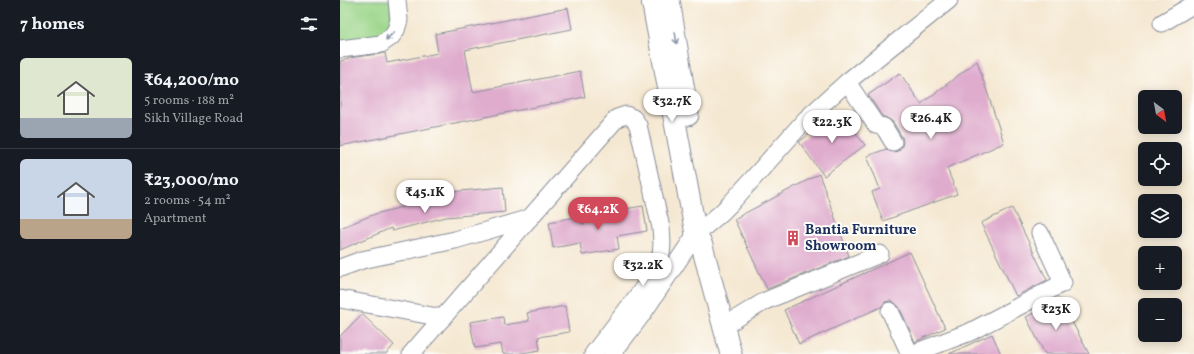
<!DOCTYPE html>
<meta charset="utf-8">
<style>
body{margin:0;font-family:Vollkorn,serif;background:#242831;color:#f1f3f6;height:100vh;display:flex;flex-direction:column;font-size:15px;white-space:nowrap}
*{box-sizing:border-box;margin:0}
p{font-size:13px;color:#9ea1a6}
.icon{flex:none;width:22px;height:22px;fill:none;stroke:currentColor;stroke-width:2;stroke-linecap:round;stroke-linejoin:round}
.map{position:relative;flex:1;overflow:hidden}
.side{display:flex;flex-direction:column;background:#171b24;width:340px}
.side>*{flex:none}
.needle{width:26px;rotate:148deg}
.controls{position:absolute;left:798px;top:90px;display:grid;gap:8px}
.controls a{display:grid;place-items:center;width:44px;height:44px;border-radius:6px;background:#171b24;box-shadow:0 2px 10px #0003;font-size:20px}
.price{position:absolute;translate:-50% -34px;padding:0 9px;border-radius:14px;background:#fff;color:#222;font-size:13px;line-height:26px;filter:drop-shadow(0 1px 2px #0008)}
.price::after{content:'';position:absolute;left:50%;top:24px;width:12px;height:9px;margin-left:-6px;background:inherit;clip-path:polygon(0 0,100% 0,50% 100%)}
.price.current{background:#d1495b;color:#fff}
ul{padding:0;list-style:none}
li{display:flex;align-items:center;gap:12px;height:100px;padding:0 20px}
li+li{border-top:1px solid #363941}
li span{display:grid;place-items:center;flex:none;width:112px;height:80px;border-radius:6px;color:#555}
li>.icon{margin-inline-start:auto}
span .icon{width:48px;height:48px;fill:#fffc;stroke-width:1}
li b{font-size:17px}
h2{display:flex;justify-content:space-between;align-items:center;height:48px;padding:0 20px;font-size:17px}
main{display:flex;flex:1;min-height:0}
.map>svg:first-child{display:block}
.green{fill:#9ad588;stroke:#5a8273}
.building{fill:#dfacce}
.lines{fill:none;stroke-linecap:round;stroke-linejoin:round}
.minor-casing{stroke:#888c98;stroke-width:19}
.major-casing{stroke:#888c98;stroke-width:23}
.minor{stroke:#fff;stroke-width:17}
.major{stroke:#fff;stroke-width:21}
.oneway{stroke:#8d97ae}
.labels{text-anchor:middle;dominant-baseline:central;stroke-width:4;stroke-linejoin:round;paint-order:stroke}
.poi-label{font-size:14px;font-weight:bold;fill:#1b2f5e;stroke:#fdfcf7;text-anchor:start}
</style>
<main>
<section class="side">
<h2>7 homes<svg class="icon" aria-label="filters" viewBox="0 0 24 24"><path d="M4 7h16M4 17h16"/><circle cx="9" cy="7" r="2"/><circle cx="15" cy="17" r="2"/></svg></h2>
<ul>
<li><span style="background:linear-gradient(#dfe7d0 75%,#9aa5b1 0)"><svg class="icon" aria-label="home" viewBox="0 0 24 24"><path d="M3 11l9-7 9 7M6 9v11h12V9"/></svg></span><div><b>₹64,200/mo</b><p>5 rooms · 188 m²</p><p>Sikh Village Road</p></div></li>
<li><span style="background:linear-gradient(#c9d6e8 75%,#b9a48a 0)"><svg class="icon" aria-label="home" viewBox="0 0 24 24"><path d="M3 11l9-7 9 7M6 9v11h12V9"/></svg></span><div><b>₹23,000/mo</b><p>2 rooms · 54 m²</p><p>Apartment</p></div></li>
</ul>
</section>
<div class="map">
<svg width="854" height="354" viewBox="0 0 854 354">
<rect width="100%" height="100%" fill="#fdfcf7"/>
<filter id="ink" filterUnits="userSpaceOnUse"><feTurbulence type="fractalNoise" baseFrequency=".025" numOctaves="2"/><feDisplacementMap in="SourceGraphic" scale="8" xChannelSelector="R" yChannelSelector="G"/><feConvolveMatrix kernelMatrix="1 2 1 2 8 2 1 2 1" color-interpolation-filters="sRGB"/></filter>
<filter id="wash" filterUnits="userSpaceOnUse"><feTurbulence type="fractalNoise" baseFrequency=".012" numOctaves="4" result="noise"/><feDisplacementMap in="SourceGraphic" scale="16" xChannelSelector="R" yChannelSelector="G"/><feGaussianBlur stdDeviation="0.9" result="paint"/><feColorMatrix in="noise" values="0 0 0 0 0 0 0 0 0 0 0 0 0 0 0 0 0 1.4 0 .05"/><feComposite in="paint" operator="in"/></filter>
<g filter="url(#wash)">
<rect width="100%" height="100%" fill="#f5e8d2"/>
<!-- green -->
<path class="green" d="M 0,0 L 50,0 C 51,7 52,16 51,22 C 47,40 14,40 0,41 Z"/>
<g id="blocks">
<!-- building -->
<g class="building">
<path d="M 228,8 L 232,29 L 125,50 L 133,92 L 240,71 L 245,97 L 0,146 L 0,61 L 9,59 L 9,58 L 45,53 L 47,63 L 98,53 L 95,34 Z"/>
<path d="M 637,61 L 664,143 L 607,168 L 617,194 L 543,221 L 532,192 L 540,189 L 527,156 L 546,149 L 549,151 L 553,152 L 558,151 L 562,146 L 563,141 L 562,137 L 553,122 L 547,118 L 542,116 L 528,95 L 560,73 L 581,104 Z"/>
<path d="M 499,111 L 525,145 L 484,176 L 459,142 Z"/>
<path d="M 479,174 L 509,256 L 427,289 L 394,219 Z"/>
<path d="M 163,187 L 165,212 L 106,217 L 52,231 L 51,228 L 0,250 L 0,228 L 35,214 L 110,195 L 110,192 Z"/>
<path d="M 303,206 L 307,231 L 277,236 L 279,249 L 242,255 L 240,243 L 213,248 L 209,222 L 241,216 L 242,224 L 267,220 L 266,212 Z"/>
<path d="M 672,208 L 707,280 L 676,296 L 641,223 Z"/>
<path d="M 570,252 L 605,328 L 575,342 L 559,307 L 555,303 L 550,301 L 545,302 L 541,307 L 459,344 L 444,310 Z"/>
<path d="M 720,299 L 749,354 L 705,354 L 686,317 Z"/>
<path d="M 225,306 L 229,332 L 198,337 L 200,350 L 176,354 L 163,354 L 161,344 L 135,348 L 130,322 L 163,317 L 164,325 L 189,321 L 187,313 Z"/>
<path d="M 22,314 L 54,345 L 46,354 L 0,354 L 0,336 Z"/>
<path d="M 652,334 L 661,354 L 609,354 Z"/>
</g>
</g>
</g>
<g filter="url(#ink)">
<use href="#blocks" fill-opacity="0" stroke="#888c98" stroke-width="1"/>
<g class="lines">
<!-- minor casing -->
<g class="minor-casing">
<g id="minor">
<path d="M 822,23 L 854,4"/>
<path d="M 0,49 L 41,44 L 51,37 L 56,30 L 59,20 L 57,0"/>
<path d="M 507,82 L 536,125 L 544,127 L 553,142"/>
<path d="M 0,268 L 22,260 L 115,240 L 190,218"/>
<path d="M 0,299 L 103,318"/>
<path d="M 550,311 L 570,354"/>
<path d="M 384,326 L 425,301 L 540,254"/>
<path d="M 71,354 L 277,118 L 286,115 L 293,118 L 298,125 L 321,228 C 323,247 322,256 315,273 L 253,354"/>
<path d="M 272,354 L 303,313 L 356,234 L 381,213 L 391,203 L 466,119 L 507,82 L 609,0"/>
<path d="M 572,354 L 630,332 L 723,283 L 700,233"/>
</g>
</g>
<!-- major casing -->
<g class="major-casing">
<g id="major">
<path d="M 312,0 L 356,234 L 362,246 L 391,354"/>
<path d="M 329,0 L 348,115"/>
</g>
</g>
<!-- minor -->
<use href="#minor" class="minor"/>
<!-- major -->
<use href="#major" class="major"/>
</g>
<!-- one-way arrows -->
<defs><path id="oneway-shaft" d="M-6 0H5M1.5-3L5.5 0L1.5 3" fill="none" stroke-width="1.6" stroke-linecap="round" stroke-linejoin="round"/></defs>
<g class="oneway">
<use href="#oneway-shaft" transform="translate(50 36) rotate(137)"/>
<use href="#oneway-shaft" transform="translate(336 38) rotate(81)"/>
</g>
</g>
<!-- icons -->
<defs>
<g id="building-bare" transform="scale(1.2)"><path d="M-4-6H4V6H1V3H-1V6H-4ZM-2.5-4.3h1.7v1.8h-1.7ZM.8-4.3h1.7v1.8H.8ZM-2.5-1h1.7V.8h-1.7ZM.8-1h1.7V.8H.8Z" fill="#d1495b" stroke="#fdfcf7" stroke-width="2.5" paint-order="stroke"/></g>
</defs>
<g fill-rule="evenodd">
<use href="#building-bare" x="453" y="238"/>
</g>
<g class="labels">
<!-- poi labels -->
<g class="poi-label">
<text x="465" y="230">Bantia Furniture<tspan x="465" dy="16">Showroom</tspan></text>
</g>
</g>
</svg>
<div class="controls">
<a><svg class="needle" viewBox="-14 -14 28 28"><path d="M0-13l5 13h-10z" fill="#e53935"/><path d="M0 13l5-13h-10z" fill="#9ea1a6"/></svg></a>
<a><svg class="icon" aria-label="locate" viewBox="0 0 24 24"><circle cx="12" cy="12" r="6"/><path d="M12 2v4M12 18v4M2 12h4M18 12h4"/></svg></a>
<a><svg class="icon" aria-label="layers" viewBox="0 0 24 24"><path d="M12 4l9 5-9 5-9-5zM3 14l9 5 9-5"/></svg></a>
<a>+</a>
<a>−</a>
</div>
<b class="price" style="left:332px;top:123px">₹32.7K</b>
<b class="price" style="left:591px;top:140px">₹26.4K</b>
<b class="price" style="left:492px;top:144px">₹22.3K</b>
<b class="price" style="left:85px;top:214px">₹45.1K</b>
<b class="price current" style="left:258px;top:231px">₹64.2K</b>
<b class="price" style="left:303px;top:287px">₹32.2K</b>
<b class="price" style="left:716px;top:331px">₹23K</b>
</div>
</main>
